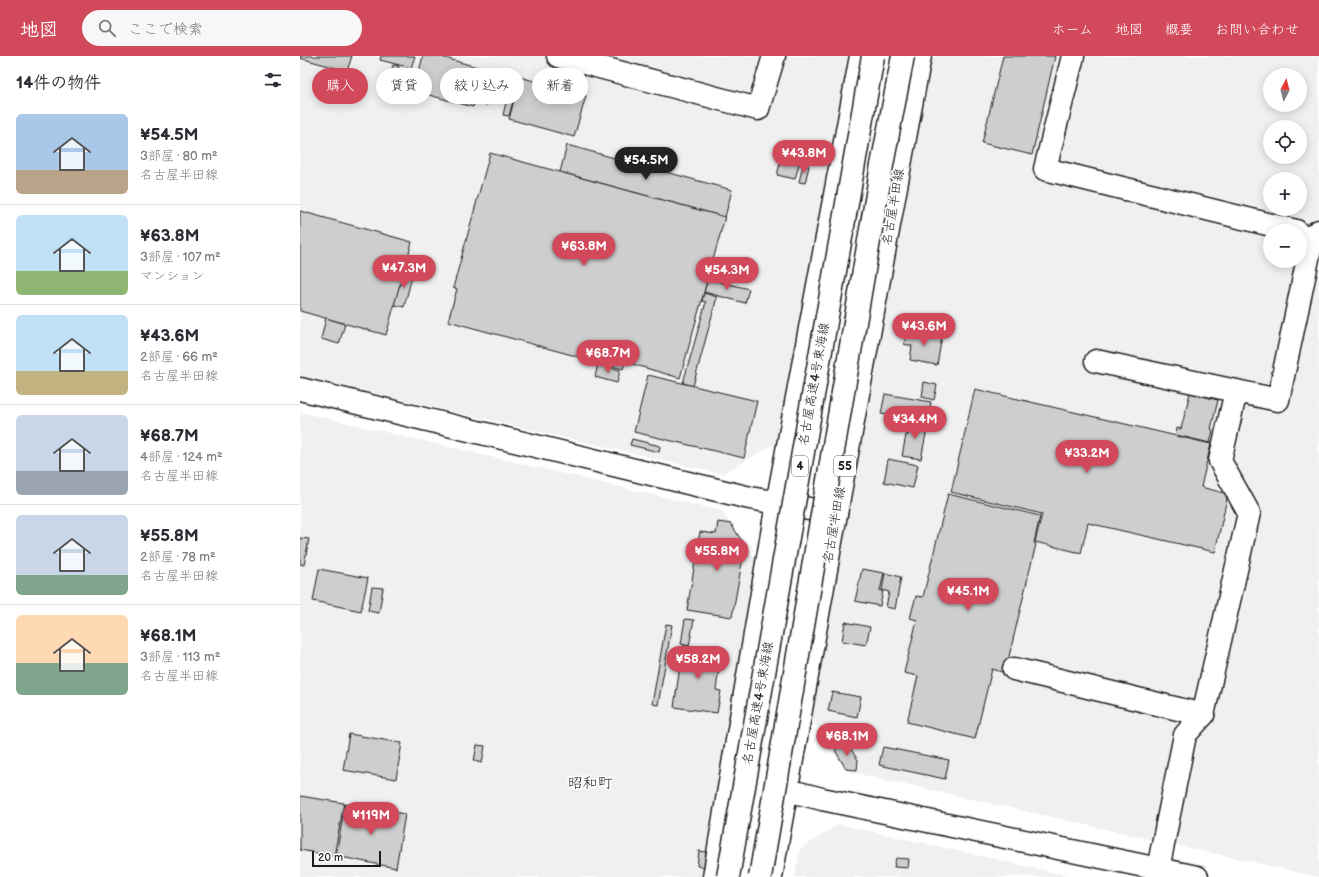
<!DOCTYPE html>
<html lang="ja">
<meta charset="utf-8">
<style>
body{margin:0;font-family:"Balsamiq Sans","Klee One",sans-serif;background:#f7f7f7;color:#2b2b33;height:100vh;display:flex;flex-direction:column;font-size:15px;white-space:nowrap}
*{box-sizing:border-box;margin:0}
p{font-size:13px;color:#7c7c81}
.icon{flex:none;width:22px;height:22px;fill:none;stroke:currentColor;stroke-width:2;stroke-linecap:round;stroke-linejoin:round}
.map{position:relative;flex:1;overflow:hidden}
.drawer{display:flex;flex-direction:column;background:#fff;width:300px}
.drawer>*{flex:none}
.guide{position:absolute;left:12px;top:12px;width:380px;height:36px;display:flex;gap:8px}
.needle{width:26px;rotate:7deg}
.controls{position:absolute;left:963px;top:12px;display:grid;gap:8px}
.controls a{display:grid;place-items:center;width:44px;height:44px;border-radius:50%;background:#fff;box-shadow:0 2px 10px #0003;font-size:20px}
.scale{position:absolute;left:12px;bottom:10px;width:69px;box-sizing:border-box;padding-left:4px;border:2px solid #1c1c1c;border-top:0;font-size:11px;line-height:14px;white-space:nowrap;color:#1c1c1c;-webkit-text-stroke:3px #fff;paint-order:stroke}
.price{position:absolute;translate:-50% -34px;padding:0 9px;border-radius:14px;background:#d1495b;color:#fff;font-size:13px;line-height:26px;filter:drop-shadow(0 1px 2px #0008)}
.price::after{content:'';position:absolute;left:50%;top:24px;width:12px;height:9px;margin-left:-6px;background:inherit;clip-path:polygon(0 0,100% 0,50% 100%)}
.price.active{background:#222;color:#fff}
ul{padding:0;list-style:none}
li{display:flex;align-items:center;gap:12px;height:100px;padding:0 16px}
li+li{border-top:1px solid #e1e1e2}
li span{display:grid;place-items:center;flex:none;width:112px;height:80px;border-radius:6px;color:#555}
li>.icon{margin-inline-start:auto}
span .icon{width:48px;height:48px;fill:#fffc;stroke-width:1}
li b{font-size:17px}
h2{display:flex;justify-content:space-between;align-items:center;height:48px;padding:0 16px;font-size:17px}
.tag{padding:0 14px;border-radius:18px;background:#fff;box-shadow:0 2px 10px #0003;font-size:14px;line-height:36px}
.tag.active{background:#d1495b;color:#fff}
header{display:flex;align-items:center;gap:24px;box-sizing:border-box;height:56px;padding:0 20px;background:#d1495b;color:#fff}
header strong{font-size:19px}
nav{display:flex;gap:22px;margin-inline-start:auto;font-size:14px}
.search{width:280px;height:36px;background:#f7f7f7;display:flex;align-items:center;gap:10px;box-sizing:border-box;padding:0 14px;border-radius:22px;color:#7c7c81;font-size:15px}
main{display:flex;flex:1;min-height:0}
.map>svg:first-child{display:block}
.built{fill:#f0f0f0;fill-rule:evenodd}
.building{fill:#cecece;stroke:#1c1c1c}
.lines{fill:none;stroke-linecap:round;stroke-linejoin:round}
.minor-casing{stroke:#1c1c1c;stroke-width:25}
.major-casing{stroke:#1c1c1c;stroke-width:25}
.minor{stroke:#fff;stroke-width:22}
.major{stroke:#fff;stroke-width:22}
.highway-bridge-casing{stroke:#1c1c1c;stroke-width:25;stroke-linecap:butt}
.highway-bridge{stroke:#fff;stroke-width:22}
.labels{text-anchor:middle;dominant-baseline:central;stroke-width:3.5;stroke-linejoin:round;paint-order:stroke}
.shield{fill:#fff;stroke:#606060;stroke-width:1}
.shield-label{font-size:12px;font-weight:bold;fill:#1c1c1c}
.street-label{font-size:13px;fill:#1c1c1c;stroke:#fff}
.quarter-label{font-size:15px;fill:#1c1c1c;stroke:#fff}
</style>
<header>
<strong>地図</strong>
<div class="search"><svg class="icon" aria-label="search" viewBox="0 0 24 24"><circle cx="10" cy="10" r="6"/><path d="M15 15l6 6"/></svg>ここで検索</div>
<nav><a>ホーム</a><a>地図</a><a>概要</a><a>お問い合わせ</a></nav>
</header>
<main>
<section class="drawer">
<h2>14件の物件<svg class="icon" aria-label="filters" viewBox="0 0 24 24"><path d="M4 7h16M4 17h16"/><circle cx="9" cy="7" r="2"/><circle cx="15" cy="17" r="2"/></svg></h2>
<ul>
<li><span style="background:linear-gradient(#a9c7e8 70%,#b9a48a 0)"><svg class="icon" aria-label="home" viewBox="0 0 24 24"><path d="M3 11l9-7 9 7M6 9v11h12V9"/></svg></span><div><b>¥54.5M</b><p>3部屋 · 80 m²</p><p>名古屋半田線</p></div></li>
<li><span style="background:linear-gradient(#bfe0f5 70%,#8fb573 0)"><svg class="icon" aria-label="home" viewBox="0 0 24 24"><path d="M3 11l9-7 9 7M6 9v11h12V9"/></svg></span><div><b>¥63.8M</b><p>3部屋 · 107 m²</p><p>マンション</p></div></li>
<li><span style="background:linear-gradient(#bfe0f5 70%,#c2b280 0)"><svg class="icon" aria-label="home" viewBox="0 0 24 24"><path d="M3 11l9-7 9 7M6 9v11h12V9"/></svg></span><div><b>¥43.6M</b><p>2部屋 · 66 m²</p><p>名古屋半田線</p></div></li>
<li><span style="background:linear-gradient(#c9d6e8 70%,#9aa5b1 0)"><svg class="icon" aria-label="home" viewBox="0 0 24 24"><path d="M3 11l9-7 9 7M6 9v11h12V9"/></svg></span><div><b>¥68.7M</b><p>4部屋 · 124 m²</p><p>名古屋半田線</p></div></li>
<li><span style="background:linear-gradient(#c9d6e8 75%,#7fa58c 0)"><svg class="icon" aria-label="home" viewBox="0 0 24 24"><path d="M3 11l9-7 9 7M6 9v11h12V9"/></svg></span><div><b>¥55.8M</b><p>2部屋 · 78 m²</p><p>名古屋半田線</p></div></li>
<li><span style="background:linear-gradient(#ffd9b3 60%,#7fa58c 0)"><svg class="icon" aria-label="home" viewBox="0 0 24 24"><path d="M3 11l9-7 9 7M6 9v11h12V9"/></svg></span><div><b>¥68.1M</b><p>3部屋 · 113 m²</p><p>名古屋半田線</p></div></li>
</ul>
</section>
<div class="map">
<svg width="1019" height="821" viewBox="0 0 1019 821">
<rect width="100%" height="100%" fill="#fff"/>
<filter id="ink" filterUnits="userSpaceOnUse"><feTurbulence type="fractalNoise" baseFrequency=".025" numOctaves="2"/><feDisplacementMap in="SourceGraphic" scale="8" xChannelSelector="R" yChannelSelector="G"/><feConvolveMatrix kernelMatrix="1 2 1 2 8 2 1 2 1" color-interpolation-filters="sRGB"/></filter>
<g filter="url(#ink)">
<!-- built -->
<g class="built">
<path d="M 0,0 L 548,0 L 480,385 L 422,418 L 0,320 Z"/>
<path d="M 631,0 L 1019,0 L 1019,821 L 546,715 L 511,662 L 601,166 L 604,158 ZM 970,19 L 1000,19 L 1000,49 L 970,49 ZM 970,71 L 1000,71 L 1000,101 L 970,101 ZM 970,123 L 1000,123 L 1000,153 L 970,153 ZM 970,175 L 1000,175 L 1000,205 L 970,205 Z"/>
<path d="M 0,356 L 422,455 L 458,507 L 401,821 L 0,821 Z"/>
<path d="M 539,768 L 774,821 L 495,821 L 500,793 Z"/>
</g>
<!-- building -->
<g class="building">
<path d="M 0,0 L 52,0 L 47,15 L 0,2 Z"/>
<path d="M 81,0 L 115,0 L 111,12 L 80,4 Z"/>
<path d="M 123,0 L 138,0 L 184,13 L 173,51 L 114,35 Z"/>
<path d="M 703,0 L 755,0 L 732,99 L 682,87 Z"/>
<path d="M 93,9 L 99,10 L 94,29 L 88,27 Z"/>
<path d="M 185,13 L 196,16 L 187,49 L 176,47 Z"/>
<path d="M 220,21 L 286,40 L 274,81 L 209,63 Z"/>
<path d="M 210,25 L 218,27 L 209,60 L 203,59 L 209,34 L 207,33 Z"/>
<path d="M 267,89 L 432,134 L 425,161 L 260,116 Z"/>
<path d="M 485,89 L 503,93 L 495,123 L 477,119 Z"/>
<path d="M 190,97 L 425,161 L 380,322 L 325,306 L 323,313 L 148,265 L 157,233 L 153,232 Z"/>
<path d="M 503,109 L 509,110 L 505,127 L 499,126 Z"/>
<path d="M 0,155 L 112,186 L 86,279 L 0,255 Z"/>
<path d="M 104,214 L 113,217 L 104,251 L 94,249 Z"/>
<path d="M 408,223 L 449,233 L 445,247 L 404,236 Z"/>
<path d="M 404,237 L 417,241 L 393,330 L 383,327 L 406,246 L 402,245 Z"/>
<path d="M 26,262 L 45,268 L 39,288 L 21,283 Z"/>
<path d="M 606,275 L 642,280 L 637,309 L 610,304 L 612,290 L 604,288 Z"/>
<path d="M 298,308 L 320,314 L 317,327 L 295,321 Z"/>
<path d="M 348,319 L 457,345 L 444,402 L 334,376 Z"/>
<path d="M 624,326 L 637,329 L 634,344 L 622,341 Z"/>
<path d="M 675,333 L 911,388 L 901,431 L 928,438 L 915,496 L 788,467 L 781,497 L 735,486 L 742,458 L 651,436 Z"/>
<path d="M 890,337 L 918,344 L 911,373 L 913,374 L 910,387 L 876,379 L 877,372 L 881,373 Z"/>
<path d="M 585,338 L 631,346 L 628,366 L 581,358 Z"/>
<path d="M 611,365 L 628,368 L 621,403 L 602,400 L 606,379 L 608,379 Z"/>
<path d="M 332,383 L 360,390 L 359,396 L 330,389 Z"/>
<path d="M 588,403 L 618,409 L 613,432 L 584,426 Z"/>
<path d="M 648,438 L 740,460 L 734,487 L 736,488 L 705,617 L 692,613 L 675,683 L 607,666 L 618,620 L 604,617 L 617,564 L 610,562 L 616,540 L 623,541 Z"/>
<path d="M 418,466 L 431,468 L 445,490 L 432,561 L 387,554 L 400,476 L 416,478 Z"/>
<path d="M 0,482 L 9,483 L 4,509 L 0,508 Z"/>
<path d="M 19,513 L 68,522 L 61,555 L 13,545 Z"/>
<path d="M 562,513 L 584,517 L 580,535 L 583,535 L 580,550 L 555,545 Z"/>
<path d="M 585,517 L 601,521 L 595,553 L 586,551 L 589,536 L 582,534 Z"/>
<path d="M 72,531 L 83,532 L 79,557 L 68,555 Z"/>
<path d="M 385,563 L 394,564 L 389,590 L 381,588 Z"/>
<path d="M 545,566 L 570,571 L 566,589 L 542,585 Z"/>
<path d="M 366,568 L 372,569 L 358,649 L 352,648 Z"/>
<path d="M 383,590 L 421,596 L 416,634 L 421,635 L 417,657 L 374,651 Z"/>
<path d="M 532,636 L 561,641 L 557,661 L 528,655 Z"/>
<path d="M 49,678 L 102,687 L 96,723 L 43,714 Z"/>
<path d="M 546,686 L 558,704 L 557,714 L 546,713 L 535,694 Z"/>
<path d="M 177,689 L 185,690 L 182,707 L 174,705 Z"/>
<path d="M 583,691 L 649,704 L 645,723 L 579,709 Z"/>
<path d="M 0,740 L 44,747 L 34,800 L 0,794 Z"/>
<path d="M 45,748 L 105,758 L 96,812 L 36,800 Z"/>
<path d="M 399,795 L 406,796 L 404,811 L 397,810 Z"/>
<path d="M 596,802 L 609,803 L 608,812 L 594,811 Z"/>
</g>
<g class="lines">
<!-- minor casing -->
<g class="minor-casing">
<g id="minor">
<path d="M 258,0 L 458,53 L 474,0"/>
<path d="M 773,0 L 745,113 L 996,175"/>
<path d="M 796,305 L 978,344 L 1013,179 L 1019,175"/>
<path d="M 0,333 L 450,442 L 536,458"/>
<path d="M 714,613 L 903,659"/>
<path d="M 487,734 L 522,743 L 897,821"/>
<path d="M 858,813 L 885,679 L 903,659 L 949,457 L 920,405 L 936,335"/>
</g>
</g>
<!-- major casing -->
<g class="major-casing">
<g id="major">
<path d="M 414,821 L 477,448 L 561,0"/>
<path d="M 471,821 L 536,458 L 620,0"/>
</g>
</g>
<!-- minor -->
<use href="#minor" class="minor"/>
<!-- major -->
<use href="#major" class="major"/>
<!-- highway-bridge casing -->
<g class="highway-bridge-casing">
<g id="highway-bridge">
<path d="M 428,821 L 573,0"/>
<path d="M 460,821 L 582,109 L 603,0"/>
</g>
</g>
<!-- highway-bridge -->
<use href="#highway-bridge" class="highway-bridge"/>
</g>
</g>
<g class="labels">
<!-- shield labels -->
<g class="shield">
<rect x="492" y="400" width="16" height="20" rx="3"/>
<rect x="534" y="400" width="22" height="20" rx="3"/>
</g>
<g class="shield-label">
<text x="500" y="410">4</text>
<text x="545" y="410">55</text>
</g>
<!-- street labels -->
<g class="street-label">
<text transform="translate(593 151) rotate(-80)">名古屋半田線</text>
<text transform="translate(514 328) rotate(-80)">名古屋高速4号東海線</text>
<text transform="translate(534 469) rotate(-80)">名古屋半田線</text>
<text transform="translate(458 647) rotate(-80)">名古屋高速4号東海線</text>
</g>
<!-- quarter labels -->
<g class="quarter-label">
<text x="290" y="727">昭和町</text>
</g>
</g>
</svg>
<div class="controls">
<a><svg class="needle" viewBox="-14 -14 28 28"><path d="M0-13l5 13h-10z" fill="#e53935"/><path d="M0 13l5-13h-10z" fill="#7c7c81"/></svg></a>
<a><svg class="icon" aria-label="locate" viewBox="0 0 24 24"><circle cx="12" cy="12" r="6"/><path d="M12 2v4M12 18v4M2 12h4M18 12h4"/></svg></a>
<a>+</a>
<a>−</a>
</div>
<div class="scale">20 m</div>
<b class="price" style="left:504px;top:118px">¥43.8M</b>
<b class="price active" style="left:346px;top:125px">¥54.5M</b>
<b class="price" style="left:284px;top:211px">¥63.8M</b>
<b class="price" style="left:104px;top:233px">¥47.3M</b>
<b class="price" style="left:427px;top:235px">¥54.3M</b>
<b class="price" style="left:624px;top:291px">¥43.6M</b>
<b class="price" style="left:308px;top:318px">¥68.7M</b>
<b class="price" style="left:615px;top:384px">¥34.4M</b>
<b class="price" style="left:787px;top:418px">¥33.2M</b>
<b class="price" style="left:417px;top:516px">¥55.8M</b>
<b class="price" style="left:668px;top:556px">¥45.1M</b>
<b class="price" style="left:398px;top:624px">¥58.2M</b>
<b class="price" style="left:547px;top:701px">¥68.1M</b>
<b class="price" style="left:71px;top:780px">¥119M</b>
<div class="guide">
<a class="tag active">購入</a>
<a class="tag">賃貸</a>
<a class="tag">絞り込み</a>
<a class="tag">新着</a>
</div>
</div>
</main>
